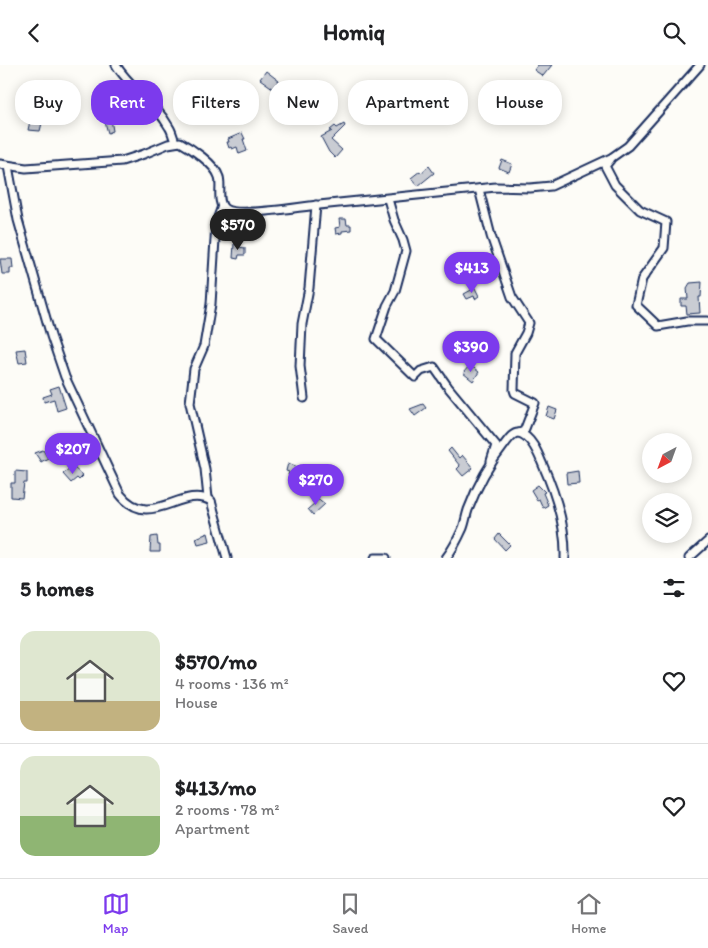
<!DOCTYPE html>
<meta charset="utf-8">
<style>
body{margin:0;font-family:Itim,sans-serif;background:#f2f2f2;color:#202124;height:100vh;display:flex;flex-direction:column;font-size:19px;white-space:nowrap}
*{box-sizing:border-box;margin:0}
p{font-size:16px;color:#757577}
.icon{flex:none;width:28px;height:28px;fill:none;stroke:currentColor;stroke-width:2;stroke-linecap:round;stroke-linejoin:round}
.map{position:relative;height:493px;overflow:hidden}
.panel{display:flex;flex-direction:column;background:#fff;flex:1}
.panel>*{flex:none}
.top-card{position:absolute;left:15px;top:15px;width:679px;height:45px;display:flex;gap:10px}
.needle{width:32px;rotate:221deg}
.buttons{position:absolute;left:642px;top:368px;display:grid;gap:10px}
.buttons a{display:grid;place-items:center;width:50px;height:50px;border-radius:50%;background:#fff;box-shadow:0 2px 12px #0003;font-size:25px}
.price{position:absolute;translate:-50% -42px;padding:0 11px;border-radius:18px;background:#7c3aed;color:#fff;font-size:16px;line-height:32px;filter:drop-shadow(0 1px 2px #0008)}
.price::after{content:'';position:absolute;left:50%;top:30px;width:15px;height:11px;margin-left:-8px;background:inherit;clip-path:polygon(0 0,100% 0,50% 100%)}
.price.current{background:#222;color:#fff}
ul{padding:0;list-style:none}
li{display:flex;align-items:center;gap:15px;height:125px;padding:0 20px}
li+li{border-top:1px solid #e0e0e0}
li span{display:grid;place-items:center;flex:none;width:140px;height:100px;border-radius:15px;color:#555}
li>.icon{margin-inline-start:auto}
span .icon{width:60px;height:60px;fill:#fffc;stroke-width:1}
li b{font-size:21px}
h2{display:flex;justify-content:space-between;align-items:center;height:60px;padding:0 20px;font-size:21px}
.chip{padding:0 18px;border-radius:20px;background:#fff;box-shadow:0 2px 12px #0003;font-size:18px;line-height:45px}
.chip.current{background:#7c3aed;color:#fff}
header{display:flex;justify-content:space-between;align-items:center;height:65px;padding:0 20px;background:#fff;font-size:22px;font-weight:800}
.dock{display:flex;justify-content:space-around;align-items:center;height:70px;border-top:1px solid #e0e0e0;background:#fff;font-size:14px;color:#757577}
.dock a{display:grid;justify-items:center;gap:2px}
.dock .current{color:#7c3aed}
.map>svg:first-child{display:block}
.building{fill:#c9ccd3;stroke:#1b2f5e}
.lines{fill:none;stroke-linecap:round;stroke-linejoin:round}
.minor-casing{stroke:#1b2f5e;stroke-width:11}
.minor{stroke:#fdfcf7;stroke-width:7}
</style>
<header><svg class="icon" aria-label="back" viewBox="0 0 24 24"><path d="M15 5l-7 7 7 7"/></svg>Homiq<svg class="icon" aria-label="search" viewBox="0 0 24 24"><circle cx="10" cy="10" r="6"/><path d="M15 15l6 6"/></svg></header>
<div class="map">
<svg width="708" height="493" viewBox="0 0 708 493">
<rect width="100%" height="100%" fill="#fdfcf7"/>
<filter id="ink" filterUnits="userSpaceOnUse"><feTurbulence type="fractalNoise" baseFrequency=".02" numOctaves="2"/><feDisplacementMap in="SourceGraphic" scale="10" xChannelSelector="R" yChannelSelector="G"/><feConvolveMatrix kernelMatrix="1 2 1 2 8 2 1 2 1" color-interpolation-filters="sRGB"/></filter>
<g filter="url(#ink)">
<!-- building -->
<g class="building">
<path d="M 538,0 L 552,0 L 543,11 L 534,5 Z"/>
<path d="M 266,6 L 279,16 L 274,24 L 260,14 Z"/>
<path d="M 110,48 L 113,66 L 108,68 L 103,50 Z"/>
<path d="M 30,56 L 42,58 L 40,66 L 28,65 Z"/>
<path d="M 344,59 L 345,61 L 331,75 L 342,85 L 335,93 L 329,87 L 321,72 L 332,66 L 330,65 L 335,61 L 337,63 Z"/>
<path d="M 242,68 L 245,74 L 243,74 L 247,86 L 239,89 L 237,82 L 232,84 L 231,82 L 229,83 L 227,77 L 229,77 L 228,74 Z"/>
<path d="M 502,95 L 512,99 L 509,107 L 499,103 Z"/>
<path d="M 429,101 L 434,108 L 418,121 L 411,113 L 420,106 L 421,108 Z"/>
<path d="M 339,154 L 346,154 L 347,160 L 351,160 L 351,165 L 342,166 L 342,168 L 336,169 L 335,163 L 340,162 Z"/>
<path d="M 234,179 L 239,179 L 239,182 L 245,183 L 245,190 L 239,190 L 238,194 L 233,193 Z"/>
<path d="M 0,194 L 12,194 L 13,203 L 10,203 L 10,209 L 2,209 Z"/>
<path d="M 702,217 L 701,232 L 699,232 L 700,248 L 687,249 L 686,241 L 681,241 L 681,234 L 688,234 L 687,223 L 690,218 Z"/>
<path d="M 475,223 L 479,231 L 475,234 L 474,231 L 467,234 L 464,229 Z"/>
<path d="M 25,284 L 27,297 L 19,298 L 16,285 Z"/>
<path d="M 470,300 L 479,307 L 473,316 L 463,308 Z"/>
<path d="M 59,321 L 66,343 L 57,346 L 54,334 L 44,337 L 43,332 L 52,329 L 50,324 Z"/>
<path d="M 423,339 L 426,343 L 415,351 L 410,344 Z"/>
<path d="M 549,342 L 557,345 L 554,354 L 546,351 Z"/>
<path d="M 451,383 L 459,393 L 462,390 L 473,403 L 463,411 L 457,404 L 460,401 L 448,386 Z"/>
<path d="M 43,385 L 48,393 L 41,397 L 35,388 Z"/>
<path d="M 288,398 L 298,402 L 295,412 L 288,410 L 289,407 L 286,406 Z"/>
<path d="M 72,401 L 83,411 L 79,415 L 77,413 L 71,418 L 63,409 Z"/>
<path d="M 15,406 L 27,407 L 27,418 L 24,418 L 22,433 L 11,432 L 11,418 L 15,418 Z"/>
<path d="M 578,406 L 579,418 L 567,419 L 566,408 Z"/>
<path d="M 538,420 L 545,427 L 543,428 L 548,440 L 543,443 L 539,434 L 537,435 L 531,425 Z"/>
<path d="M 316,432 L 325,439 L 313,450 L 308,444 L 315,438 L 312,436 Z"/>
<path d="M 208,468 L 210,476 L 198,479 L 196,473 Z"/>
<path d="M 499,469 L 510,480 L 505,485 L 495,474 Z"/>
<path d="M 157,471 L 158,480 L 160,480 L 160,487 L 150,487 L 151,472 Z"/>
</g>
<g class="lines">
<!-- minor casing -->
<g class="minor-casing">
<g id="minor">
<path d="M 116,0 C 130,23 156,38 169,62 C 172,66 173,72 175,77"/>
<path d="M 610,95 L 605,101 L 615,120 L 640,145 L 666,157 L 664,183 L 642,214 L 636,240 L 658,261 L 687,256 L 708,256"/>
<path d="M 0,99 L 26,103 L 122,96 L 144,89 L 168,79 L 180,77 C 191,83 215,99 219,112 C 222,121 216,138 225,144 C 238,153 302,141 319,140 C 378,134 437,128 496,122 L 530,123 L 551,121 L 611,93 L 628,81 L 700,0"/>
<path d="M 8,101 L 18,155 L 51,271 L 65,312 L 120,429 C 150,467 181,419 211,436 L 227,493"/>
<path d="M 479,124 L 491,171 L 512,232 L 529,258 L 526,268 L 515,288 L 514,325 L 515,328 L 535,338 L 524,366 L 519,368"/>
<path d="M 388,134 L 394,155 L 403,175 L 406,186 L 395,226 L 387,241 L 376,274 L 415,312 L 421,306 L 434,302 L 448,322 L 496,380 L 491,396"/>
<path d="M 304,333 L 300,301 L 302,259 L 309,223 L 316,140"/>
<path d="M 211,436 L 208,433 L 205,404 L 190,338 L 194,304 L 204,281 L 211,239 L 216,158 L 222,141"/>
<path d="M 375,493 L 386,493"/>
<path d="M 446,493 C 453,484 458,474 463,463 C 465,458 466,451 468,445 C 477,421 489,399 505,379 C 508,375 513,367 519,368 C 531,371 538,388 542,398 C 555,427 566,461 565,493"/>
<path d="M 689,493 L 708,476"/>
</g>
</g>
<!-- minor -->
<use href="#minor" class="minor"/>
</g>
</g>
</svg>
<div class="buttons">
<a><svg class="needle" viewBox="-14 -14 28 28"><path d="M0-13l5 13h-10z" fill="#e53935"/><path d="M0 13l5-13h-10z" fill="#757577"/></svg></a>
<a><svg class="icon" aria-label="layers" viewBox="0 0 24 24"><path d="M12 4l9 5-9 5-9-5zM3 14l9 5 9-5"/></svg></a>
</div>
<b class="price current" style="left:238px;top:186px">$570</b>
<b class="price" style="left:472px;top:229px">$413</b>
<b class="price" style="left:471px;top:308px">$390</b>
<b class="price" style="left:73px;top:410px">$207</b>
<b class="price" style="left:316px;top:441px">$270</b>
<div class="top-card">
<a class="chip">Buy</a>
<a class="chip current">Rent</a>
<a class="chip">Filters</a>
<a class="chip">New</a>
<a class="chip">Apartment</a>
<a class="chip">House</a>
</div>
</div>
<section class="panel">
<h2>5 homes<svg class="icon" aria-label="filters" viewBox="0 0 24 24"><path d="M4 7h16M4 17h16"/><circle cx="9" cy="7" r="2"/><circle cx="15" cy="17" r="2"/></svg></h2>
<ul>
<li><span style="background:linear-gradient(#dfe7d0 70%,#c2b280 0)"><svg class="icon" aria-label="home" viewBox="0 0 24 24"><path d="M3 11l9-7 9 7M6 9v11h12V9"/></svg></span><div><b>$570/mo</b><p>4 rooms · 136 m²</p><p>House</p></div><svg class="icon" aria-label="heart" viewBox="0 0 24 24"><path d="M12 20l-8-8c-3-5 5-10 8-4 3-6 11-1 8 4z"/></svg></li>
<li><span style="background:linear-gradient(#dfe7d0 60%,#8fb573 0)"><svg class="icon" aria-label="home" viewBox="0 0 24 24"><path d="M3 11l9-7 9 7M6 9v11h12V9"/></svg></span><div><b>$413/mo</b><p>2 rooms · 78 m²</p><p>Apartment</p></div><svg class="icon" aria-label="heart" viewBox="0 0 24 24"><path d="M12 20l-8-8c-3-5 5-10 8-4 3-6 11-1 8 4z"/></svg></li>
</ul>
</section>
<nav class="dock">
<a class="current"><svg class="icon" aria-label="map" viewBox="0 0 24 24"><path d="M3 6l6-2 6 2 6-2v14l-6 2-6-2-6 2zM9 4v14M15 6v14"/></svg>Map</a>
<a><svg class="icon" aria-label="saved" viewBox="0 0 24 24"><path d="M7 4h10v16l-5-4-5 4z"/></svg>Saved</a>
<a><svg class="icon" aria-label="home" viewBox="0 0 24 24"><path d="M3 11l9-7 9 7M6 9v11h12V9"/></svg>Home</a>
</nav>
